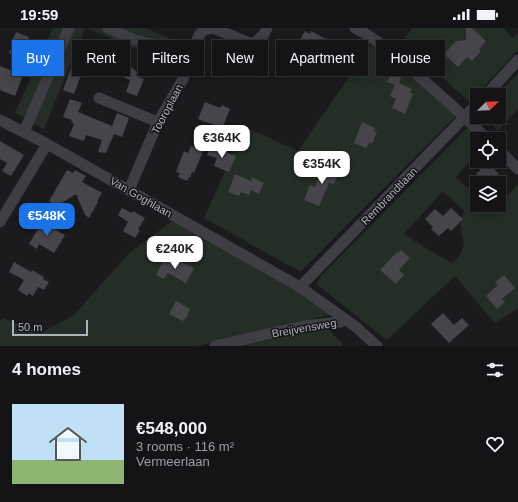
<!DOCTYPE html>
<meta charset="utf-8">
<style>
body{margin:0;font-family:Arial,sans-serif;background:#212123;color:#f1f3f6;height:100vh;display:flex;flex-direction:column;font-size:15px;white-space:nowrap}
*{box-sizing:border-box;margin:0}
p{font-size:13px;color:#9d9ea1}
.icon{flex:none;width:22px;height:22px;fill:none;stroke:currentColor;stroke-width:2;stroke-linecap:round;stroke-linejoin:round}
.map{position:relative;height:318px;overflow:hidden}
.panel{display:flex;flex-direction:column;background:#141416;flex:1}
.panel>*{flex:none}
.top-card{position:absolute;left:12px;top:12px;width:494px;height:36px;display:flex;gap:8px}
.needle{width:26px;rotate:67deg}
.tools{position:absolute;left:470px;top:60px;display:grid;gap:8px}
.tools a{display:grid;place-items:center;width:36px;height:36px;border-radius:0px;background:#141416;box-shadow:0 2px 10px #0003,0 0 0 1px #333335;font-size:20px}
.scale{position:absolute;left:12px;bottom:10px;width:76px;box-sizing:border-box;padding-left:4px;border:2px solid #aeb0bc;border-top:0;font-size:11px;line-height:14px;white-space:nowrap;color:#aeb0bc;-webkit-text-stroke:3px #161618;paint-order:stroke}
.price{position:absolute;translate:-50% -34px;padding:0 9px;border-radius:8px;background:#fff;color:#222;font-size:13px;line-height:26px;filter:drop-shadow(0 1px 2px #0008)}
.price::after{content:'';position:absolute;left:50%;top:24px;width:12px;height:9px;margin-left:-6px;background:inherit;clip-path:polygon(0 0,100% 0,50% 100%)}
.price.current{background:#1a73e8;color:#fff}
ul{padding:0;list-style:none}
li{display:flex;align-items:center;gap:12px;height:100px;padding:0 12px}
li+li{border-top:1px solid #333335}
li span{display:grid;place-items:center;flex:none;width:112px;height:80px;border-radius:0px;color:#555}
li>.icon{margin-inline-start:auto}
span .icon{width:48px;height:48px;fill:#fffc;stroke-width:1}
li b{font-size:17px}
h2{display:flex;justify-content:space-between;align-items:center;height:48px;padding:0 12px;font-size:17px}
.chip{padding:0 14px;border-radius:0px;background:#141416;box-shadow:0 2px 10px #0003,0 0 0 1px #333335;font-size:14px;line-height:36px}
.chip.current{background:#1a73e8;color:#fff}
.status{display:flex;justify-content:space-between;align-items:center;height:28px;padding:0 20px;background:#141416;direction:ltr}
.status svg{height:11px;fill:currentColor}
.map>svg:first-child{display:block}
.green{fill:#252d27;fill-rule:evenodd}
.building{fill:#45454a}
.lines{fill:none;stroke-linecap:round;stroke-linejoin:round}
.minor{stroke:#3e3e44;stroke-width:11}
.labels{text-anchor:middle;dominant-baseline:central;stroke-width:3;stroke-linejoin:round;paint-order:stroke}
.street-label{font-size:11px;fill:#aeb0bc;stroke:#161618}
</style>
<div class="status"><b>19:59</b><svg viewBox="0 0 49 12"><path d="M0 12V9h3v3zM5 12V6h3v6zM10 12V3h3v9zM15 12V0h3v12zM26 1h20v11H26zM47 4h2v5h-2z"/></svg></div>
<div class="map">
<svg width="518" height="318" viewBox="0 0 518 318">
<rect width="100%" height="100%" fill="#1b1b1d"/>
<!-- green -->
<g class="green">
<path d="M 53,0 L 85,0 L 44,101 L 15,85 Z"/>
<path d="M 87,0 L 145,0 L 190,19 L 182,41 Z"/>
<path d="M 412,0 L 503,0 L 513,10 L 518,5 L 518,22 L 470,74 L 434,42 L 401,16 Z"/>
<path d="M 373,14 L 459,85 L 302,242 L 299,243 L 204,190 L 245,99 L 298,123 Z"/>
<path d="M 518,45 L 518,81 L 498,103 L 484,89 L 499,89 L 499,67 L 498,67 Z"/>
<path d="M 472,95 L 488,111 L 477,111 L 477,126 L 456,149 L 477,168 L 477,177 L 498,178 L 518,156 L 518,280 L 495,295 L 455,248 L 387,312 L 316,256 L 322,247 ZM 443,163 L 464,183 L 460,197 L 464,217 L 460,227 L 452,235 L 432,224 L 404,206 Z"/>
<path d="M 175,191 L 280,249 L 333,286 L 198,318 L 0,318 L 0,293 L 3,290 L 41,305 L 74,287 L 130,224 Z"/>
<path d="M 325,298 L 341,314 L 343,318 L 241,318 Z"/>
</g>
<!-- building -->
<g class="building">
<path d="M 466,0 L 472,0 L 486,13 L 479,21 L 481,23 L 472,33 L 467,29 L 458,39 L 444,26 L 456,13 L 466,12 Z"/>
<path d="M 305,3 L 310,6 L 311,3 L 326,11 L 326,10 L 342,19 L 332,38 L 316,30 L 318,25 L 298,15 Z"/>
<path d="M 16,4 L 29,9 L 24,20 L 26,21 L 22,30 L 9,25 L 14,13 L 12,13 Z"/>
<path d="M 223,21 L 236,26 L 236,25 L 252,31 L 248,41 L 232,35 L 229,44 L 216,39 Z"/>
<path d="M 82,25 L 96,30 L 97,28 L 108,32 L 108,31 L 127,38 L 128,36 L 137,44 L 136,48 L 144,51 L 137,68 L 126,64 L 130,52 L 96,39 L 92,48 L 82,44 L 74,66 L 63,62 L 71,40 L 75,42 Z"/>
<path d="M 26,29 L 41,35 L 36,48 L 21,42 Z"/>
<path d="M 0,38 L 23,47 L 15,68 L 0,62 Z"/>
<path d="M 391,45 L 401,50 L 399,55 L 412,61 L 410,65 L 413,66 L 405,86 L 392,80 L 396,71 L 390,68 L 395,57 L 387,54 Z"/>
<path d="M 70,71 L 82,75 L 78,84 L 112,98 L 117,85 L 129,90 L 122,109 L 114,106 L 106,125 L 98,124 L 102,112 L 86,107 L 84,113 L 69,108 L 74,96 L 71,94 L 72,92 L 63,89 Z"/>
<path d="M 205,74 L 220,80 L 222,77 L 230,81 L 219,108 L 211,104 L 214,97 L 198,91 Z"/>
<path d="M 362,94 L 375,100 L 374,103 L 377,104 L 372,116 L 369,115 L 366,120 L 354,115 Z"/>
<path d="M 0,113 L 24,127 L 11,148 L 2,143 L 7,135 L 0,131 Z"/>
<path d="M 191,118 L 203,123 L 194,145 L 192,144 L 190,150 L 189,149 L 187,153 L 178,149 L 180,145 L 176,144 L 184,123 L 188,125 Z"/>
<path d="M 210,118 L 236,128 L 229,144 L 214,138 L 217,130 L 207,127 Z"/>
<path d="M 476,133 L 488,133 L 493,138 L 492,139 L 498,145 L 498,146 L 508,155 L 487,155 L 476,146 L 483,139 Z"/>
<path d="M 325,135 L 340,142 L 334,156 L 329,155 L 319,178 L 304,172 L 310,157 L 315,159 Z"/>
<path d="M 67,142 L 73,145 L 75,142 L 86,148 L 82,154 L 102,165 L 97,173 L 98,174 L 89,190 L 85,187 L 76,166 L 57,178 L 49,173 Z"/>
<path d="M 235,146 L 251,153 L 252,149 L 264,155 L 259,166 L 251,162 L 249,167 L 241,164 L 239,168 L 228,164 Z"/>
<path d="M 122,180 L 132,185 L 133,183 L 145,190 L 138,201 L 140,202 L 135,210 L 123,203 L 128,194 L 118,187 Z"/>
<path d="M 451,180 L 463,191 L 451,203 L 448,200 L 439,208 L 431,201 L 433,199 L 425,191 L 435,181 L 443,188 Z"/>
<path d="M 40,190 L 48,195 L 47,197 L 65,207 L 54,225 L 39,216 L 37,221 L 29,216 L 38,201 L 35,199 Z"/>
<path d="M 401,222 L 410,230 L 399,242 L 404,247 L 396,256 L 380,242 L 397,224 L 398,225 Z"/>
<path d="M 165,229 L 173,233 L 174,230 L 194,240 L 186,255 L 168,245 L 164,251 L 156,247 Z"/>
<path d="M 14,234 L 31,244 L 32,242 L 44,249 L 43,251 L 49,254 L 44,262 L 38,259 L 33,268 L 29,265 L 27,268 L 18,262 L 24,252 L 9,244 Z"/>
<path d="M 504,247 L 515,260 L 502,271 L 505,274 L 497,281 L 486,268 L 498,257 L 495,254 Z"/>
<path d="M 176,273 L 190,281 L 187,289 L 183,293 L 169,286 Z"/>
<path d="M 443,285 L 454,297 L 462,290 L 469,297 L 449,315 L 431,296 Z"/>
</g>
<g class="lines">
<!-- minor -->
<g class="minor">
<path d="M 108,0 L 135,12 L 159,18 L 191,30"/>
<path d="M 355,0 C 379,12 401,32 421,50 C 444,70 466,90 487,111"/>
<path d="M 486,67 L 518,32"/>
<path d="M 99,70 L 158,94"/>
<path d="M 0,92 L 47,116 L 300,259 L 356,299 L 377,318"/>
<path d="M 24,104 L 69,0"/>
<path d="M 499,122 L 518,141"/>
<path d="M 129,162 L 158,94 L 183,51 L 199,7 L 204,2 L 213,0 L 250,15 L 255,15 L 264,6 L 267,0"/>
<path d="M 0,194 L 47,116"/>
<path d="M 300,259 L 477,76"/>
<path d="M 215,318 L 304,298 L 340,294 L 345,291"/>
</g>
</g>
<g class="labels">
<!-- street labels -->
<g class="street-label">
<text transform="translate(167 81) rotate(-62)">Tooroplaan</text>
<text transform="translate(389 168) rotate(-46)">Rembrandtlaan</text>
<text transform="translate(141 169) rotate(30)">Van Goghlaan</text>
<text transform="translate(304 300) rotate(-10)">Breijvensweg</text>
</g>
</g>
</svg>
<div class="tools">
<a><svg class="needle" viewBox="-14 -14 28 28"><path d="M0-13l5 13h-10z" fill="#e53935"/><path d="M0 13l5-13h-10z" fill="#9d9ea1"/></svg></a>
<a><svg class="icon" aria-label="locate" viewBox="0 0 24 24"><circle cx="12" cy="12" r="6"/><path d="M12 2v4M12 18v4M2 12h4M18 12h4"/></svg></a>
<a><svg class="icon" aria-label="layers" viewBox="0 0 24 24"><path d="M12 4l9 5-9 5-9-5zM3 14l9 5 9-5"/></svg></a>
</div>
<div class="scale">50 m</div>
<b class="price" style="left:222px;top:131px">€364K</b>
<b class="price" style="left:322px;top:157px">€354K</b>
<b class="price current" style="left:47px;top:209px">€548K</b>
<b class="price" style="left:175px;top:242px">€240K</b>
<div class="top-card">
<a class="chip current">Buy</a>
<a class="chip">Rent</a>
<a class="chip">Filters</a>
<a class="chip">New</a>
<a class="chip">Apartment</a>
<a class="chip">House</a>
</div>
</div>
<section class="panel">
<h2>4 homes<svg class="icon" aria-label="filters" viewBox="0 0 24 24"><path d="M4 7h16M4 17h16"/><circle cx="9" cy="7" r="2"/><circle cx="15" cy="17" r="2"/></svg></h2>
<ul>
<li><span style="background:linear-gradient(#bfe0f5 70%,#8fb573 0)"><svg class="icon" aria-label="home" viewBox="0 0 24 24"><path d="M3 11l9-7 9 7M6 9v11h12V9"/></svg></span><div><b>€548,000</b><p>3 rooms · 116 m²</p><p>Vermeerlaan</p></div><svg class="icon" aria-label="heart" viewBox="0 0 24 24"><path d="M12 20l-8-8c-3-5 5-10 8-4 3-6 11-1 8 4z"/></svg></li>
</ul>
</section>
